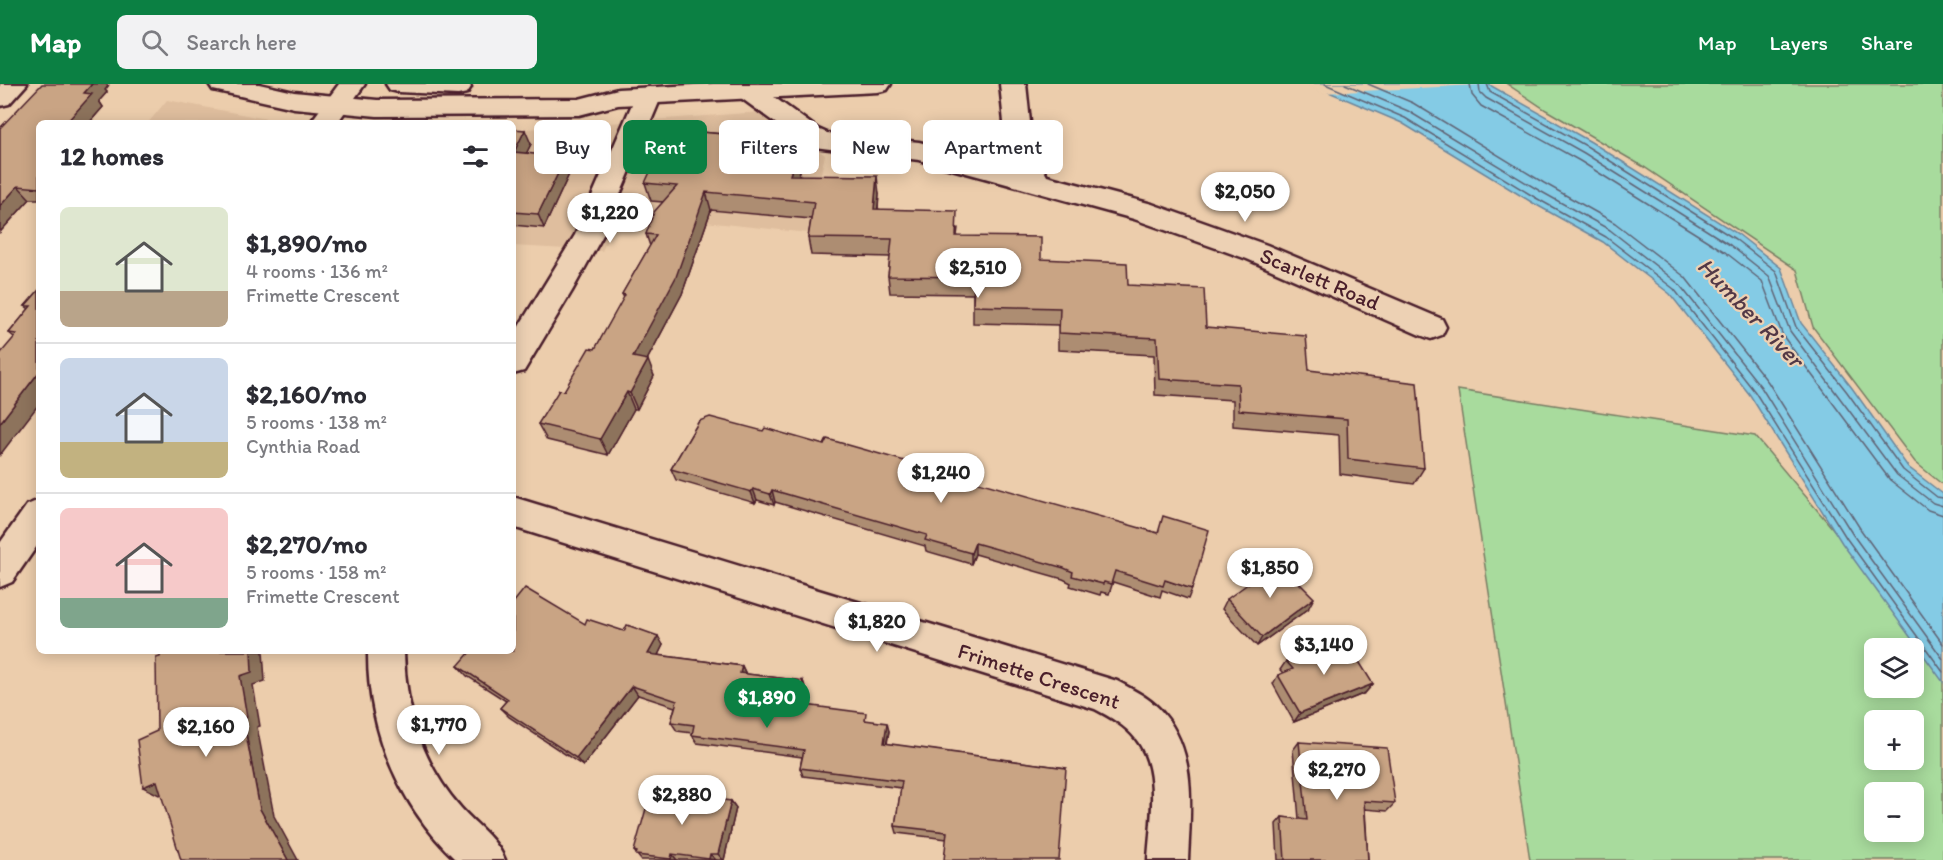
<!DOCTYPE html>
<meta charset="utf-8">
<style>
body{margin:0;font-family:Itim,sans-serif;background:#f2f2f3;color:#2b2b33;height:100vh;display:flex;flex-direction:column;font-size:22px;white-space:nowrap}
*{box-sizing:border-box;margin:0}
p{font-size:20px;color:#7c7c81}
.icon{flex:none;width:33px;height:33px;fill:none;stroke:currentColor;stroke-width:2;stroke-linecap:round;stroke-linejoin:round}
.map{position:relative;flex:1;overflow:hidden}
.side{position:absolute;left:36px;top:36px;width:480px;height:534px;display:flex;flex-direction:column;background:#fff;border-radius:9px;box-shadow:0 3px 15px #0003}
.side>*{flex:none}
.banner{position:absolute;left:534px;top:36px;width:570px;height:54px;display:flex;gap:12px}
.controls{position:absolute;left:1864px;top:554px;display:grid;gap:12px}
.controls a{display:grid;place-items:center;width:60px;height:60px;border-radius:9px;background:#fff;box-shadow:0 3px 15px #0003;font-size:30px}
.price{position:absolute;translate:-50% -51px;padding:0 14px;border-radius:21px;background:#fff;color:#222;font-size:20px;line-height:39px;filter:drop-shadow(0 2px 3px #0008)}
.price::after{content:'';position:absolute;left:50%;top:36px;width:18px;height:14px;margin-left:-9px;background:inherit;clip-path:polygon(0 0,100% 0,50% 100%)}
.price.active{background:#0b8043;color:#fff}
ul{padding:0;list-style:none}
li{display:flex;align-items:center;gap:18px;height:150px;padding:0 24px}
li+li{border-top:2px solid #e1e1e2}
li span{display:grid;place-items:center;flex:none;width:168px;height:120px;border-radius:9px;color:#555}
li>.icon{margin-inline-start:auto}
span .icon{width:72px;height:72px;fill:#fffc;stroke-width:1}
li b{font-size:26px}
h2{display:flex;justify-content:space-between;align-items:center;height:72px;padding:0 24px;font-size:26px}
.pill{padding:0 21px;border-radius:9px;background:#fff;box-shadow:0 3px 15px #0003;font-size:21px;line-height:54px}
.pill.active{background:#0b8043;color:#fff}
header{display:flex;align-items:center;gap:36px;box-sizing:border-box;height:84px;padding:0 30px;background:#0b8043;color:#fff}
header strong{font-size:28px}
nav{display:flex;gap:33px;margin-inline-start:auto;font-size:21px}
.search{width:420px;height:54px;background:#f2f2f3;display:flex;align-items:center;gap:15px;box-sizing:border-box;padding:0 21px;border-radius:9px;color:#7c7c81;font-size:22px}
.map>svg:first-child{display:block}
.built{fill:#dfbe9e}
.green{fill:#a8db9d;stroke:#797d64;stroke-width:1.5;fill-rule:evenodd}
.water{fill:#84cbe5;stroke:#6d869b;stroke-width:1.5}
.pier{fill:#eccdac}
.lines{fill:none;stroke-linecap:round;stroke-linejoin:round}
.shore{stroke:#616475;stroke-width:1.5}
.minor-casing{stroke:#4a1f2b;stroke-width:5}
.secondary-casing{stroke:#4a1f2b;stroke-width:5}
.minor{fill:#edd1b4;fill-rule:evenodd}
.secondary{fill:#edd1b4;fill-rule:evenodd}
.wall{fill:#ad8d72;stroke:#4a1f2b;stroke-width:1.5}
.shaded-wall{fill:#8d735c;stroke:#4a1f2b;stroke-width:1.5}
.building{fill:#c9a484;stroke:#4a1f2b;stroke-width:1.5}
.labels{text-anchor:middle;dominant-baseline:central;stroke-width:4.5;stroke-linejoin:round;paint-order:stroke}
.street-label{font-size:22px;fill:#4a1f2b;stroke:#edd1b4}
.water-label{font-size:24px;font-style:italic;fill:#533947;stroke:#edd1b4}
</style>
<header>
<strong>Map</strong>
<div class="search"><svg class="icon" aria-label="search" viewBox="0 0 24 24"><circle cx="10" cy="10" r="6"/><path d="M15 15l6 6"/></svg>Search here</div>
<nav><a>Map</a><a>Layers</a><a>Share</a></nav>
</header>
<div class="map">
<svg width="1943" height="776" viewBox="0 0 1943 776">
<rect width="100%" height="100%" fill="#eccdac"/>
<filter id="ink" filterUnits="userSpaceOnUse"><feTurbulence type="fractalNoise" baseFrequency=".0167" numOctaves="2"/><feDisplacementMap in="SourceGraphic" scale="12" xChannelSelector="R" yChannelSelector="G"/><feConvolveMatrix kernelMatrix="1 2 1 2 8 2 1 2 1" color-interpolation-filters="sRGB"/></filter>
<g filter="url(#ink)">
<!-- built -->
<g class="built">
<path d="M 167,16 L 288,39 L 148,39 Z"/>
<path d="M 761,28 L 825,71 L 808,149 L 620,129 L 602,167 L 513,162 L 513,46 Z"/>
</g>
<!-- green -->
<g class="green">
<path d="M 1507,0 L 1943,0 L 1943,401 L 1915,378 L 1813,243 L 1797,186 L 1644,83 L 1546,26 Z"/>
<path d="M 1458,306 L 1755,352 L 1943,576 L 1943,776 L 1530,776 ZM 1875,564 L 1914,564 L 1914,603 L 1875,603 ZM 1875,636 L 1914,636 L 1914,675 L 1875,675 ZM 1875,708 L 1914,708 L 1914,747 L 1875,747 Z"/>
</g>
<!-- water -->
<path class="water" d="M 1310,0 L 1488,0 L 1591,58 L 1738,150 L 1781,184 L 1801,239 L 1852,304 L 1908,383 L 1943,410 L 1943,598 L 1842,459 L 1750,311 L 1670,210 L 1603,158 L 1533,119 L 1402,39 Z"/>
<!-- pier -->
<path class="pier" d="M 1307,0 L 1495,0 L 1323,9 Z"/>
<g class="lines">
<!-- shore -->
<g class="shore">
<path d="M 1325,0 L 1405,34 L 1536,114 L 1606,153 L 1674,205 L 1755,308 L 1847,455 L 1943,588"/>
<path d="M 1345,0 L 1408,27 L 1540,107 L 1610,146 L 1679,200 L 1761,303 L 1853,451 L 1943,575"/>
<path d="M 1368,0 L 1413,19 L 1544,99 L 1615,139 L 1685,193 L 1768,298 L 1861,446 L 1943,560"/>
<path d="M 1470,0 L 1472,11 L 1481,22 L 1580,77 L 1725,168 L 1762,197 L 1783,252 L 1890,396 L 1928,426 L 1943,431"/>
<path d="M 1479,0 L 1480,8 L 1486,14 L 1584,69 L 1730,161 L 1769,192 L 1790,247 L 1897,391 L 1933,419 L 1943,422"/>
<path d="M 1487,0 L 1490,8 L 1588,63 L 1735,155 L 1776,187 L 1796,243 L 1847,308 L 1903,386 L 1937,413 L 1943,414"/>
</g>
<!-- minor casing -->
<g class="minor-casing">
<g id="minor">
<path d="M 0,0 L 27,0 L 9,20 L 0,22 Z"/>
<path d="M 339,0 L 365,0 L 337,39 L 310,39 Z"/>
<path d="M 737,0 L 756,0 L 818,45 L 827,49 L 919,58 L 1016,84 L 1007,67 L 1000,0 L 1026,0 L 1033,67 L 1047,92 L 1152,120 L 1267,161 L 1442,235 L 1446,243 L 1442,251 L 1431,255 L 1420,251 L 1247,175 L 1134,135 L 919,76 L 814,63 L 800,57 L 737,11 L 733,5 Z"/>
<path d="M 649,3 L 658,5 L 662,11 L 603,151 L 572,207 L 524,287 L 513,290 L 513,252 L 575,151 L 636,11 L 640,5 Z"/>
<path d="M 513,413 L 1117,597 C 1133,606 1151,614 1163,629 C 1198,670 1190,726 1188,776 L 1148,776 C 1150,739 1161,686 1136,655 C 1125,641 1110,633 1095,625 L 513,443 Z"/>
<path d="M 39,416 L 39,459 L 12,498 L 0,503 L 0,459 L 27,421 Z"/>
<path d="M 368,567 L 404,567 C 405,624 422,680 461,724 C 477,742 496,754 505,776 L 456,776 C 399,722 367,645 368,567 Z"/>
</g>
</g>
<!-- secondary casing -->
<g class="secondary-casing">
<g id="secondary">
<path d="M 209,0 L 259,0 L 294,8 L 377,16 L 579,15 L 618,5 L 713,0 L 891,0 L 887,6 L 878,8 L 618,21 L 579,31 L 377,32 L 294,24 L 213,6 Z"/>
<path d="M 386,0 L 469,0 L 471,3 L 467,9 L 458,11 L 399,8 L 390,6 Z"/>
</g>
</g>
<!-- minor -->
<use href="#minor" class="minor"/>
<!-- secondary -->
<use href="#secondary" class="secondary"/>
</g>
<!-- wall -->
<g class="wall">
<path d="M 108,2 L 105,6 L 107,8 L 99,17 L 103,23 L 89,39 L 39,39 L 39,115 L 30,115 L 0,148 L 0,44 Z"/>
<path d="M 513,45 L 531,60 L 526,69 L 571,86 L 544,144 L 513,141 Z"/>
<path d="M 727,46 L 728,51 L 772,55 L 775,67 L 800,87 L 799,91 L 879,110 L 878,125 L 958,144 L 957,152 L 1128,201 L 1206,243 L 1309,286 L 1424,384 L 1414,400 L 1340,390 L 1339,351 L 1233,342 L 1233,316 L 1155,311 L 1154,271 L 1058,266 L 1058,241 L 973,239 L 973,210 L 890,209 L 888,192 L 890,173 L 811,171 L 808,154 L 811,135 L 711,126 L 682,210 L 647,276 L 654,292 L 637,325 L 634,325 L 608,371 L 547,356 L 538,340 L 564,307 L 595,265 L 624,214 L 622,210 L 650,162 L 646,150 L 663,118 L 651,117 L 645,99 L 702,48 L 723,50 Z"/>
<path d="M 39,206 L 39,320 L 14,253 L 9,249 L 29,225 L 25,222 Z"/>
<path d="M 699,337 L 1192,505 L 1188,515 L 1162,506 L 1160,513 L 1113,498 L 1109,510 L 1101,508 L 1100,511 L 1070,502 L 1071,499 L 1063,495 L 975,470 L 971,480 L 926,467 L 925,462 L 775,418 L 774,421 L 757,416 L 755,419 L 676,396 L 671,385 Z"/>
<path d="M 1227,515 L 1308,525 L 1257,562 L 1222,525 Z"/>
<path d="M 585,540 L 663,561 L 658,571 L 742,582 L 746,590 L 803,597 L 806,606 L 803,621 L 868,637 L 889,647 L 887,660 L 1066,684 L 947,755 L 897,749 L 895,742 L 901,704 L 803,692 L 800,684 L 802,673 L 697,659 L 692,651 L 692,649 L 677,647 L 671,638 L 675,623 L 638,611 L 583,682 L 509,633 L 500,624 L 506,617 L 467,592 L 458,582 Z"/>
<path d="M 1286,577 L 1373,600 L 1365,609 L 1294,638 L 1273,600 L 1278,591 L 1283,589 L 1280,586 Z"/>
<path d="M 1299,658 L 1395,719 L 1387,727 L 1365,725 L 1368,776 L 1278,776 L 1276,740 L 1282,733 L 1299,735 L 1293,666 Z"/>
<path d="M 731,717 L 736,724 L 724,776 L 641,776 L 634,767 Z"/>
</g>
<!-- shaded-wall -->
<g class="shaded-wall">
<path d="M 92,0 L 106,0 L 108,2 L 105,6 L 107,8 L 99,17 L 103,23 L 89,39 L 66,39 L 84,9 Z"/>
<path d="M 525,46 L 531,60 L 520,82 L 514,68 Z"/>
<path d="M 772,55 L 776,73 L 768,67 Z"/>
<path d="M 797,69 L 800,87 L 793,108 L 790,91 Z"/>
<path d="M 566,73 L 571,86 L 544,144 L 538,130 Z"/>
<path d="M 877,92 L 879,110 L 876,143 L 874,125 Z"/>
<path d="M 18,102 L 30,115 L 0,148 L 0,122 Z"/>
<path d="M 706,108 L 711,126 L 682,210 L 640,289 L 633,273 Z"/>
<path d="M 648,276 L 654,292 L 637,325 L 630,309 Z"/>
<path d="M 39,288 L 39,320 L 0,371 L 0,339 Z"/>
<path d="M 627,308 L 634,325 L 608,371 L 600,355 Z"/>
<path d="M 753,405 L 757,416 L 755,419 L 751,408 Z"/>
<path d="M 772,406 L 775,418 L 774,421 L 770,410 Z"/>
<path d="M 975,459 L 975,470 L 971,480 L 971,469 Z"/>
<path d="M 1314,514 L 1308,525 L 1257,562 L 1262,553 Z"/>
<path d="M 658,552 L 663,561 L 654,579 L 648,570 Z"/>
<path d="M 251,567 L 263,567 L 265,597 L 253,601 L 260,642 L 257,643 L 274,732 L 298,776 L 288,776 L 260,725 L 243,634 L 240,592 Z"/>
<path d="M 742,582 L 746,591 L 740,589 Z"/>
<path d="M 803,597 L 806,606 L 801,629 L 798,620 Z"/>
<path d="M 1373,600 L 1365,609 L 1294,638 L 1300,629 Z"/>
<path d="M 632,602 L 638,611 L 583,682 L 576,674 Z"/>
<path d="M 887,639 L 889,647 L 885,667 L 884,659 Z"/>
<path d="M 157,697 L 172,705 L 159,711 L 143,703 Z"/>
<path d="M 731,717 L 736,724 L 724,776 L 723,776 L 718,770 Z"/>
<path d="M 672,770 L 677,776 L 672,776 L 671,775 Z"/>
<path d="M 710,770 L 716,776 L 709,775 Z"/>
</g>
<!-- building -->
<g class="building">
<path d="M 42,0 L 92,0 L 84,9 L 92,10 L 66,39 L 39,39 L 39,104 L 18,102 L 0,122 L 0,44 Z"/>
<path d="M 671,42 L 701,45 L 700,48 L 723,50 L 727,46 L 727,51 L 772,55 L 768,67 L 797,69 L 790,91 L 877,92 L 874,125 L 957,127 L 956,152 L 1041,153 L 1041,175 L 1127,179 L 1128,201 L 1204,205 L 1206,243 L 1306,252 L 1309,286 L 1417,299 L 1424,384 L 1348,375 L 1347,335 L 1239,326 L 1238,300 L 1159,295 L 1157,254 L 1059,249 L 1060,224 L 973,222 L 974,193 L 888,192 L 892,155 L 808,154 L 814,118 L 706,108 L 676,193 L 633,273 L 648,276 L 630,309 L 627,308 L 600,355 L 538,340 L 559,306 L 564,307 L 589,264 L 595,265 L 625,211 L 622,210 L 656,151 L 646,150 L 654,128 L 677,102 L 645,99 Z"/>
<path d="M 513,45 L 525,46 L 514,68 L 566,73 L 538,130 L 513,128 Z"/>
<path d="M 39,206 L 39,288 L 0,339 L 0,270 L 17,250 L 9,249 L 31,222 L 25,222 Z"/>
<path d="M 710,333 L 763,347 L 765,344 L 824,361 L 827,355 L 1158,449 L 1163,432 L 1209,446 L 1192,505 L 1165,496 L 1163,502 L 1115,487 L 1111,500 L 1104,498 L 1103,500 L 1072,492 L 1073,488 L 1064,484 L 975,459 L 971,469 L 925,456 L 927,451 L 772,406 L 770,410 L 753,405 L 751,408 L 671,385 L 699,337 Z"/>
<path d="M 1278,478 L 1314,514 L 1262,553 L 1227,515 Z"/>
<path d="M 525,504 L 585,540 L 587,535 L 624,547 L 627,541 L 658,552 L 648,570 L 742,582 L 740,589 L 803,597 L 798,620 L 866,629 L 865,636 L 887,639 L 884,659 L 1066,684 L 1059,776 L 944,776 L 947,748 L 895,742 L 902,697 L 800,684 L 804,666 L 692,651 L 694,641 L 671,638 L 677,617 L 632,602 L 576,674 L 500,624 L 508,615 L 458,582 L 471,567 L 513,567 L 513,519 Z"/>
<path d="M 1345,555 L 1373,600 L 1300,629 L 1278,591 L 1293,585 L 1286,577 Z"/>
<path d="M 161,567 L 251,567 L 252,588 L 240,592 L 247,633 L 243,634 L 260,725 L 288,776 L 181,776 L 157,697 L 143,703 L 137,656 L 157,647 L 156,574 L 160,573 Z"/>
<path d="M 1299,658 L 1387,664 L 1395,719 L 1364,717 L 1368,776 L 1285,776 L 1282,733 L 1307,736 Z"/>
<path d="M 651,707 L 731,717 L 718,770 L 710,770 L 709,775 L 672,770 L 671,775 L 636,771 L 637,768 L 634,767 Z"/>
</g>
</g>
<g class="labels">
<!-- street labels -->
<g class="street-label">
<text transform="translate(1320 195) rotate(23)">Scarlett Road</text>
<text transform="translate(1039 592) rotate(18)">Frimette Crescent</text>
</g>
<!-- water labels -->
<g class="water-label">
<text transform="translate(1751 228) rotate(46)">Humber River</text>
</g>
</g>
</svg>
<div class="controls">
<a><svg class="icon" aria-label="layers" viewBox="0 0 24 24"><path d="M12 4l9 5-9 5-9-5zM3 14l9 5 9-5"/></svg></a>
<a>+</a>
<a>−</a>
</div>
<b class="price" style="left:1245px;top:139px">$2,050</b>
<b class="price" style="left:610px;top:160px">$1,220</b>
<b class="price" style="left:978px;top:215px">$2,510</b>
<b class="price" style="left:941px;top:420px">$1,240</b>
<b class="price" style="left:1270px;top:515px">$1,850</b>
<b class="price" style="left:877px;top:569px">$1,820</b>
<b class="price" style="left:1324px;top:592px">$3,140</b>
<b class="price active" style="left:767px;top:645px">$1,890</b>
<b class="price" style="left:439px;top:672px">$1,770</b>
<b class="price" style="left:206px;top:674px">$2,160</b>
<b class="price" style="left:1337px;top:717px">$2,270</b>
<b class="price" style="left:682px;top:742px">$2,880</b>
<div class="banner">
<a class="pill">Buy</a>
<a class="pill active">Rent</a>
<a class="pill">Filters</a>
<a class="pill">New</a>
<a class="pill">Apartment</a>
</div>
<section class="side">
<h2>12 homes<svg class="icon" aria-label="filters" viewBox="0 0 24 24"><path d="M4 7h16M4 17h16"/><circle cx="9" cy="7" r="2"/><circle cx="15" cy="17" r="2"/></svg></h2>
<ul>
<li><span style="background:linear-gradient(#dfe7d0 70%,#b9a48a 0)"><svg class="icon" aria-label="home" viewBox="0 0 24 24"><path d="M3 11l9-7 9 7M6 9v11h12V9"/></svg></span><div><b>$1,890/mo</b><p>4 rooms · 136 m²</p><p>Frimette Crescent</p></div></li>
<li><span style="background:linear-gradient(#c9d6e8 70%,#c2b280 0)"><svg class="icon" aria-label="home" viewBox="0 0 24 24"><path d="M3 11l9-7 9 7M6 9v11h12V9"/></svg></span><div><b>$2,160/mo</b><p>5 rooms · 138 m²</p><p>Cynthia Road</p></div></li>
<li><span style="background:linear-gradient(#f6c9c9 75%,#7fa58c 0)"><svg class="icon" aria-label="home" viewBox="0 0 24 24"><path d="M3 11l9-7 9 7M6 9v11h12V9"/></svg></span><div><b>$2,270/mo</b><p>5 rooms · 158 m²</p><p>Frimette Crescent</p></div></li>
</ul>
</section>
</div>
